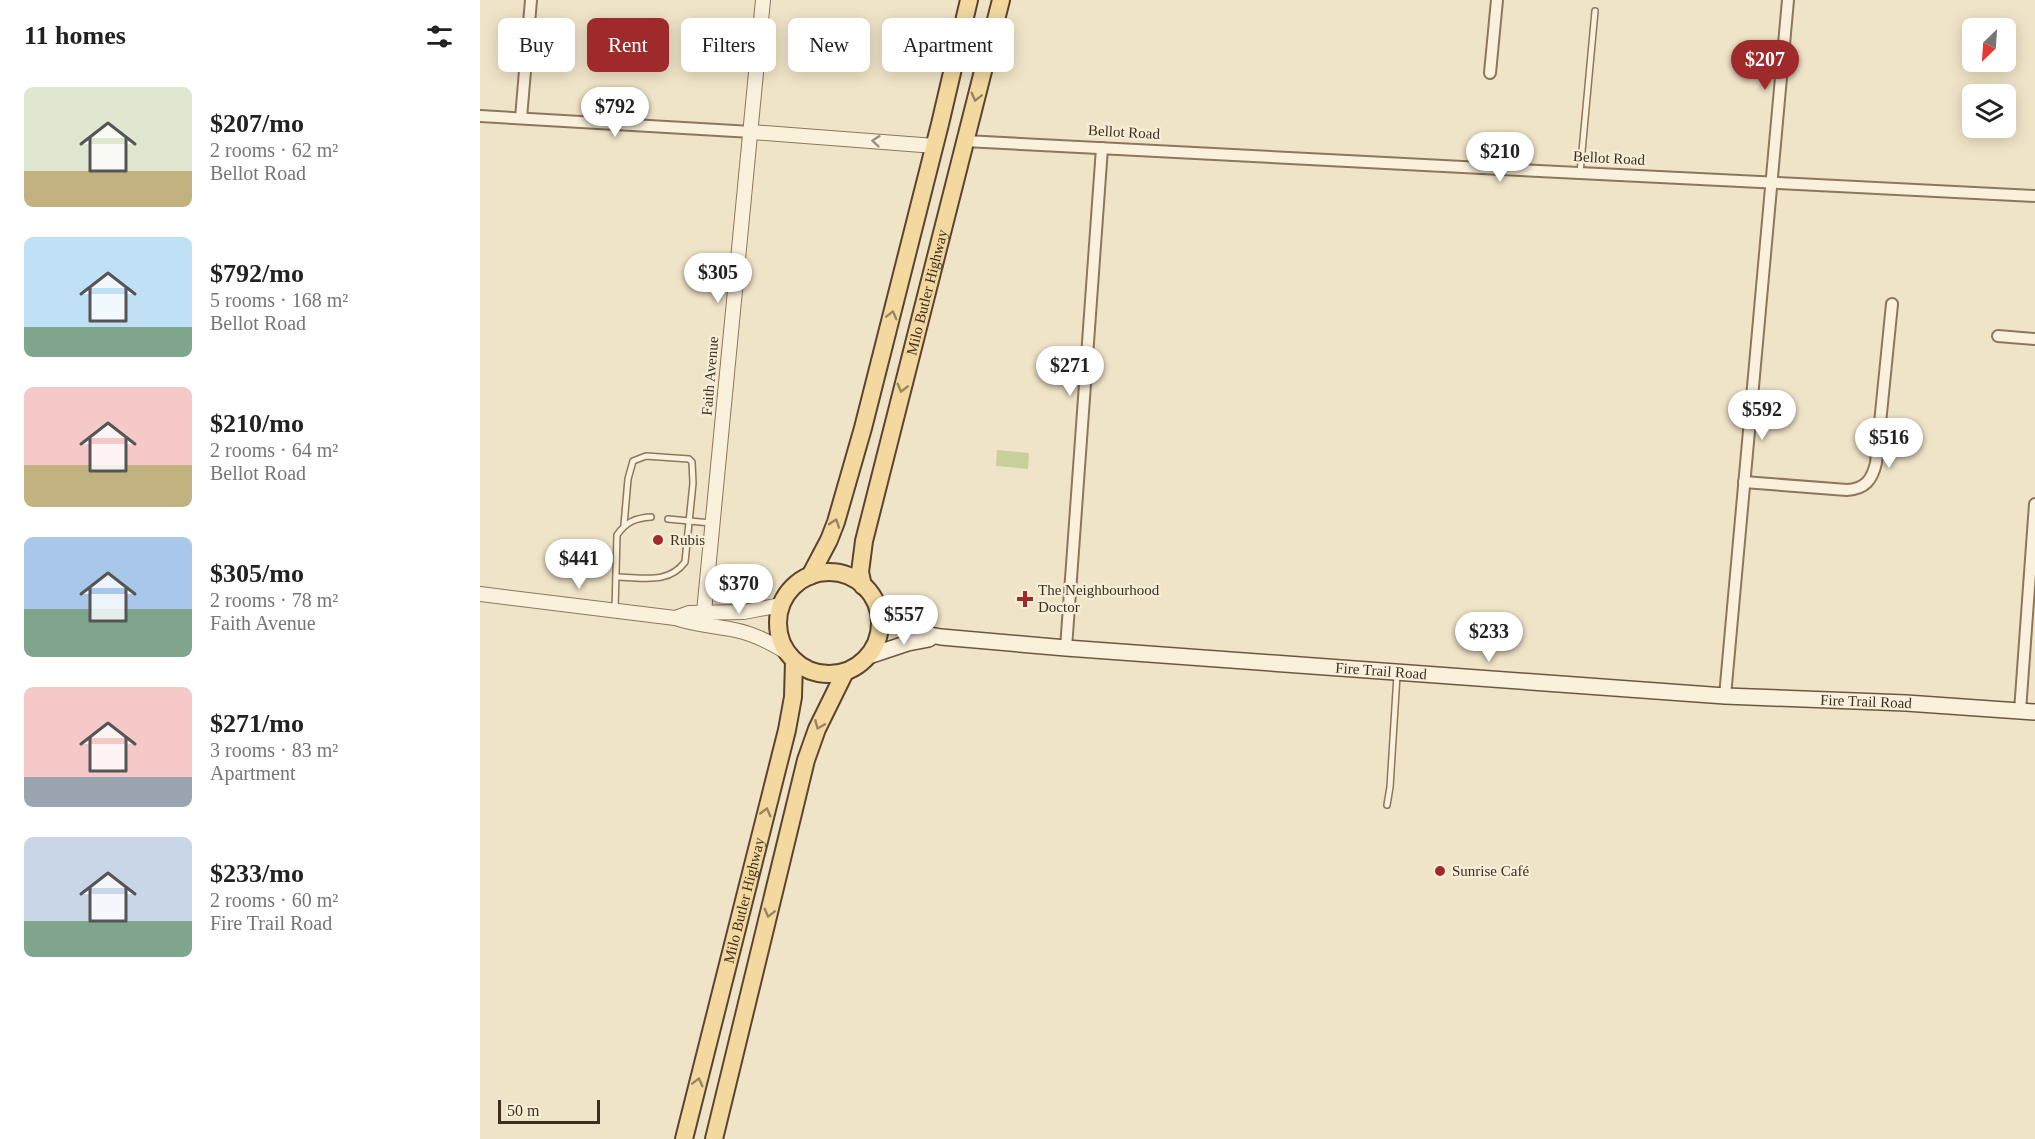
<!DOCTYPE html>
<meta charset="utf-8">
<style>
body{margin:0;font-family:Georgia,serif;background:#f6f6f6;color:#222;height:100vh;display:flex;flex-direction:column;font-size:22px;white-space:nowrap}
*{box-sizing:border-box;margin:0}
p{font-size:20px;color:#767676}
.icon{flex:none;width:33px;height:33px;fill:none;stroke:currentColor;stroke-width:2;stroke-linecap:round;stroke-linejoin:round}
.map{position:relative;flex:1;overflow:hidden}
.panel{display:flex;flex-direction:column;background:#fff;width:480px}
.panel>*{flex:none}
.top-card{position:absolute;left:18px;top:18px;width:570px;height:54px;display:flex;gap:12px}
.needle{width:39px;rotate:205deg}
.controls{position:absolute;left:1482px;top:18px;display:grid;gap:12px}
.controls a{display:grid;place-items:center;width:54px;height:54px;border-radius:9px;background:#fff;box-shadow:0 3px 15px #0003;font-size:30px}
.scale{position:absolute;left:18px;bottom:15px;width:102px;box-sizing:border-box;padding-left:6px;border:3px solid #3d2e20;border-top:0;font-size:16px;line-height:21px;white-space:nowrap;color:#3d2e20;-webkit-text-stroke:4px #f7eed8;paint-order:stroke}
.price{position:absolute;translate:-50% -51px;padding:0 14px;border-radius:21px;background:#fff;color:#222;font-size:20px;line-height:39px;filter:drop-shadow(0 2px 3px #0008)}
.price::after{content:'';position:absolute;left:50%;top:36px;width:18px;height:14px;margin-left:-9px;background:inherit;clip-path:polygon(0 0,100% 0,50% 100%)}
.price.active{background:#9e2a2b;color:#fff}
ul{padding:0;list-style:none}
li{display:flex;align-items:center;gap:18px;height:150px;padding:0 24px}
li span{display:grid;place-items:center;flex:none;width:168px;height:120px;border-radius:9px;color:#555}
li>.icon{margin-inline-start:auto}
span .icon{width:72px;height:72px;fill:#fffc;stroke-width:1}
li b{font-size:26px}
h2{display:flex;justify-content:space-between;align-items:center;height:72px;padding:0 24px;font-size:26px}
.chip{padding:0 21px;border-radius:9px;background:#fff;box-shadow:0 3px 15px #0003;font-size:21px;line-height:54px}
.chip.active{background:#9e2a2b;color:#fff}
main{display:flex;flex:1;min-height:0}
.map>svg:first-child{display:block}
.green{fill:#c9cf9b}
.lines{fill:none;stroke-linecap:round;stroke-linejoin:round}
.service-casing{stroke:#8d765c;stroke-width:8}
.minor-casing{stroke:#8d765c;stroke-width:14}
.tertiary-casing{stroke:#8d765c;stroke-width:16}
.secondary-casing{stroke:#6f573f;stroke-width:18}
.primary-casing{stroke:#5b4430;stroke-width:20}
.service{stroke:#faf1dc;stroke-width:5}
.minor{stroke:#faf1dc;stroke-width:10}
.tertiary{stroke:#faf1dc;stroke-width:14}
.secondary{stroke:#faf1dc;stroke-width:15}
.primary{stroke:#f3d9a0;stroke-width:16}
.oneway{stroke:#988460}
.oneway2{stroke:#9c907e}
.poi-dot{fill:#9e2a2b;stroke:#f7eed8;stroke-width:2}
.labels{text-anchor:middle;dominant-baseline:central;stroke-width:4.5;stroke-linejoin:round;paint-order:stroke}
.street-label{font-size:15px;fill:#3d2e20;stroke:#f7eed8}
.poi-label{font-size:15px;fill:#3d2e20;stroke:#f7eed8;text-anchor:start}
</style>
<main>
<section class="panel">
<h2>11 homes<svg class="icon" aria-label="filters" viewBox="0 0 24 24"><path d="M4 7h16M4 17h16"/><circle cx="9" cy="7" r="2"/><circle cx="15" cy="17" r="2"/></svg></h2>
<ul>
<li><span style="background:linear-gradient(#dfe7d0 70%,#c2b280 0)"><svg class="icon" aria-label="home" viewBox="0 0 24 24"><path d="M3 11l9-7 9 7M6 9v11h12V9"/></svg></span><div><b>$207/mo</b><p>2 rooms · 62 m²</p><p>Bellot Road</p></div></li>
<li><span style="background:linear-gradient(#bfe0f5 75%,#7fa58c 0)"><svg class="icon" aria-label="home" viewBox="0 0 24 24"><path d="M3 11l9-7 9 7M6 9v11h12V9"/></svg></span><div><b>$792/mo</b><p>5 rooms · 168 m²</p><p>Bellot Road</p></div></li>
<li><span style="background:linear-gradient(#f6c9c9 65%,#c2b280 0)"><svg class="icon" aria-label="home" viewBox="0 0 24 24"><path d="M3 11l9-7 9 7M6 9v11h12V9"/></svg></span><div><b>$210/mo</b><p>2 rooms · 64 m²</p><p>Bellot Road</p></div></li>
<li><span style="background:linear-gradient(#a9c7e8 60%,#7fa58c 0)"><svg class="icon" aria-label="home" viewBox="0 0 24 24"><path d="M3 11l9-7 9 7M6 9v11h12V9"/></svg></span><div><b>$305/mo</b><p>2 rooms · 78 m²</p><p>Faith Avenue</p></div></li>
<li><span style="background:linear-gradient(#f6c9c9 75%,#9aa5b1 0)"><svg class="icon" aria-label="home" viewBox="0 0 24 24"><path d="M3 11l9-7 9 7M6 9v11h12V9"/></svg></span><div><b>$271/mo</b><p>3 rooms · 83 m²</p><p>Apartment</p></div></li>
<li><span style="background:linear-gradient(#c9d6e8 70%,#7fa58c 0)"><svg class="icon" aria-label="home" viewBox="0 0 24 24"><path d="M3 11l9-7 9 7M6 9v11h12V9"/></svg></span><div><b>$233/mo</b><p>2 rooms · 60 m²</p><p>Fire Trail Road</p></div></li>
</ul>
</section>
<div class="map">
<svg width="1555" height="1139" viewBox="0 0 1555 1139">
<rect width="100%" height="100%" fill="#f0e4c8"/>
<!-- green -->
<path class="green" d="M 517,450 L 549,453 L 548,469 L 516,466 Z"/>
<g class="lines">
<!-- service casing -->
<g class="service-casing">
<g id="service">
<path d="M 1100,173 L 1115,11"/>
<path d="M 188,519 L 231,523"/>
<path d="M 136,577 C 162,577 188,585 205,562 L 213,483 L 212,462 L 209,459 L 166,456 L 153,461 L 148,479 L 144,525"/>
<path d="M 135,610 L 137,535 C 146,522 155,518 171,517"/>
<path d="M 907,805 L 910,787 L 917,675"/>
</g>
</g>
<!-- minor casing -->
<g class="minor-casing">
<g id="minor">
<path d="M 1010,73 L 1017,0"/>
<path d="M 0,116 L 272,132"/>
<path d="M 41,118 L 51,0"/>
<path d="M 485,141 C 842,158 1198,180 1555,196"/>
<path d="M 1518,336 L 1555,339"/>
<path d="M 1264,482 L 1367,490 C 1385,489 1392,480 1396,463 L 1412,304"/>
<path d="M 586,648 L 622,148"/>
<path d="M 1245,696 L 1308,0"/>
<path d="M 1540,711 L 1555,504"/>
</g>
</g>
<!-- tertiary casing -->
<g class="tertiary-casing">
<g id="tertiary">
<path d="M 272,132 L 455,146"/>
<path d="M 0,594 L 195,618 C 215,625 235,626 255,630 C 274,634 290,642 306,652"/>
<path d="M 224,612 L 283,0"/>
<path d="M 195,618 L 209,613 L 264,612 L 301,605"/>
</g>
</g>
<!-- secondary casing -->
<g class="secondary-casing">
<g id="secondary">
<path id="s1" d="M 400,617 L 434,632 L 461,637 L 586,648 L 1245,696 L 1426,703 L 1555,712"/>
<path d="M 389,656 L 428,643 L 449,639"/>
</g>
</g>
<!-- primary casing -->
<g class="primary-casing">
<g id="primary">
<circle cx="349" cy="623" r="51"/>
<path d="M 330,576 L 349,540 L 356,522 L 383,428 L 460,124 L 489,0"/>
<path id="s2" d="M 383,586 L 380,572 L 384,541 L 521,0"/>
<path id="s3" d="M 204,1139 L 307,730 L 313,697 L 314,661"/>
<path d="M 234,1139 L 326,760 L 337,729 L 365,672"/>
</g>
</g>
<!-- service -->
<use href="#service" class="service"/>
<!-- minor -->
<use href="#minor" class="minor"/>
<!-- tertiary -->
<use href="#tertiary" class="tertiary"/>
<!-- secondary -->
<use href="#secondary" class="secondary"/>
<!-- primary -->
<use href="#primary" class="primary"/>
</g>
<!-- one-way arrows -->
<defs><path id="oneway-chevron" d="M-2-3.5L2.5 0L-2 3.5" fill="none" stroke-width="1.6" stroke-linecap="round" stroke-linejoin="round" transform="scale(1.5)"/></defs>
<g class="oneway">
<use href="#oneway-chevron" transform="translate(496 97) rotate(104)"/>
<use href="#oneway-chevron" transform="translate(412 315) rotate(-76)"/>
<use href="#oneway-chevron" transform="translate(422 388) rotate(104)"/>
<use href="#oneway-chevron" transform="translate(355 523) rotate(-71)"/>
<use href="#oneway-chevron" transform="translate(339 725) rotate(113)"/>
<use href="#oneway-chevron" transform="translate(286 812) rotate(-75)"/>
<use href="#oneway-chevron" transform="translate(289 913) rotate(104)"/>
<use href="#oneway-chevron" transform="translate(218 1082) rotate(-76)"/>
</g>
<use class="oneway2" href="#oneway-chevron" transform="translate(396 141) rotate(-175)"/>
<!-- markers -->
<g class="poi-dot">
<circle cx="178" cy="540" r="6"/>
<path d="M542 590h6v6h6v6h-6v6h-6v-6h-6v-6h6z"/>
<circle cx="960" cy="871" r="6"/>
</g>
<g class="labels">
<!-- street labels -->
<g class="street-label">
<text transform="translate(644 132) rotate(3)">Bellot Road</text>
<text transform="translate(1129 158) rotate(3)">Bellot Road</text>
<text stroke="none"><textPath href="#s2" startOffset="302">Milo Butler Highway</textPath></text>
<text transform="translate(230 376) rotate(-85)">Faith Avenue</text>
<text stroke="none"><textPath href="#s1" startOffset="506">Fire Trail Road</textPath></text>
<text stroke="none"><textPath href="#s1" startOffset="992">Fire Trail Road</textPath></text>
<text stroke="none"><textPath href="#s3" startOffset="246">Milo Butler Highway</textPath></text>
</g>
<!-- poi labels -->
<g class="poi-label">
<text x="190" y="540">Rubis</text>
<text x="558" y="590">The Neighbourhood<tspan x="558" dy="17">Doctor</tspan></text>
<text x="972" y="871">Sunrise Café</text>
</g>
</g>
</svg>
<div class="controls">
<a><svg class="needle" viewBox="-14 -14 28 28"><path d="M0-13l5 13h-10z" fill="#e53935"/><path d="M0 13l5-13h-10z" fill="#767676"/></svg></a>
<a><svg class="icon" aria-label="layers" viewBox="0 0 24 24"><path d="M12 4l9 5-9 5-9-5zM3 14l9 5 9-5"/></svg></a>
</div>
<div class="scale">50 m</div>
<b class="price active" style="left:1285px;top:91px">$207</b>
<b class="price" style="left:135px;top:138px">$792</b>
<b class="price" style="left:1020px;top:183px">$210</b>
<b class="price" style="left:238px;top:304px">$305</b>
<b class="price" style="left:590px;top:397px">$271</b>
<b class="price" style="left:1282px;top:441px">$592</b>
<b class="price" style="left:1409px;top:469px">$516</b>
<b class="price" style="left:99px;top:590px">$441</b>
<b class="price" style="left:259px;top:615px">$370</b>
<b class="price" style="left:424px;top:646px">$557</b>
<b class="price" style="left:1009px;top:663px">$233</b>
<div class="top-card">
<a class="chip">Buy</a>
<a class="chip active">Rent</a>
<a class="chip">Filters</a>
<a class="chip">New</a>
<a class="chip">Apartment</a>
</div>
</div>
</main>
